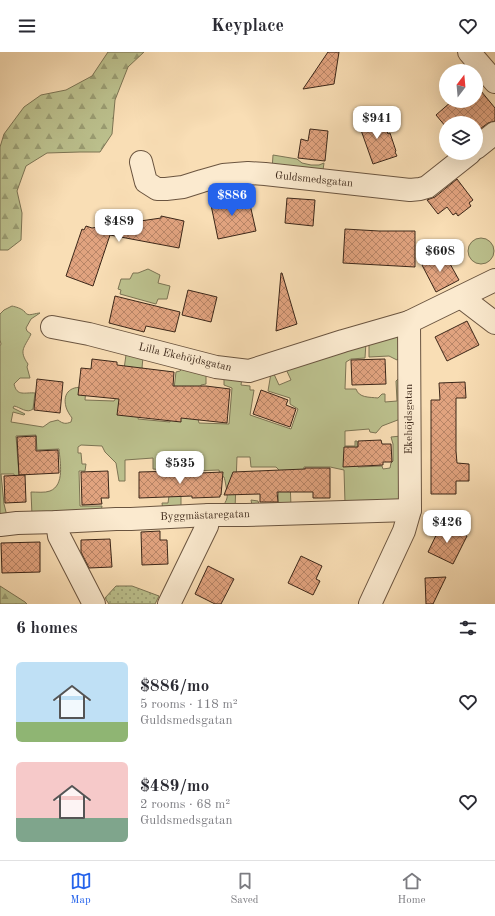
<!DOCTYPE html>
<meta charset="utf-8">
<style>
body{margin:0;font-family:"Old Standard TT",serif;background:#f7f7f7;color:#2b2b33;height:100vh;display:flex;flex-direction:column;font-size:15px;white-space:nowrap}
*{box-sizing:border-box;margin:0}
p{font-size:13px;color:#7c7c81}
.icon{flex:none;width:22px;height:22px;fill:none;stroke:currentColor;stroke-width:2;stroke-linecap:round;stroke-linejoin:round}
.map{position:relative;height:552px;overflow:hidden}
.details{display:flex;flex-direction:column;background:#fff;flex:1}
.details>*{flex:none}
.needle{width:26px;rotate:16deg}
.tools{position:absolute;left:439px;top:12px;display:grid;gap:8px}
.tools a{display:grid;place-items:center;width:44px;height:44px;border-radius:50%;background:#fff;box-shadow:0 4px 16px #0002;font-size:20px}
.price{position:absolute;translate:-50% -34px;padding:0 9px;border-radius:8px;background:#fff;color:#222;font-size:13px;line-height:26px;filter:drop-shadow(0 1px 2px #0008)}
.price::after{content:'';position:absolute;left:50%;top:24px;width:12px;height:9px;margin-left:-6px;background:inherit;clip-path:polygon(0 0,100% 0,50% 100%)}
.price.on{background:#2563eb;color:#fff}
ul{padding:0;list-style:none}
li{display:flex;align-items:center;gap:12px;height:100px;padding:0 16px}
li span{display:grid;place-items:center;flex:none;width:112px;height:80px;border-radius:6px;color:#555}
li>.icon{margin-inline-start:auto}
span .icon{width:48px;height:48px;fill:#fffc;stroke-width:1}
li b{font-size:17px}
h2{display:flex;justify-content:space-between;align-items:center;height:48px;padding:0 16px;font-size:17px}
header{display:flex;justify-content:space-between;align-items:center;height:52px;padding:0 16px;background:#fff;font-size:18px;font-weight:700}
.tab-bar{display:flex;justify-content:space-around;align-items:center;height:56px;border-top:1px solid #e1e1e2;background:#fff;font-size:11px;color:#7c7c81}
.tab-bar a{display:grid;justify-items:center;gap:2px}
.tab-bar .on{color:#2563eb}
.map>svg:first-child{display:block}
.grass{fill:#bcc18e;stroke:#7c7454}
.forest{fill:url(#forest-firs);stroke:#7c7454}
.park{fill:url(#park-dots);stroke:#7c7454}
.building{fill:url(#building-cross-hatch);stroke:#3c2719}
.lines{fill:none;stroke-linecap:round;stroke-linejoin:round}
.minor-casing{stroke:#6b5540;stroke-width:24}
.minor{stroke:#fbeacf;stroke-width:22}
.labels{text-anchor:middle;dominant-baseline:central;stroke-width:3;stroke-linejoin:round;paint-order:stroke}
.street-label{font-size:11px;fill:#3c2719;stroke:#fbeacf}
</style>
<header><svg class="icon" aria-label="menu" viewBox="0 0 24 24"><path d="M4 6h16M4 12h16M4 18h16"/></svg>Keyplace<svg class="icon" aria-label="heart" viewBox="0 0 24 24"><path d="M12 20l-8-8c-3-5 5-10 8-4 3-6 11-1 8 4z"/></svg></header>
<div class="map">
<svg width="495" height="552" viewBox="0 0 495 552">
<defs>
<pattern id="forest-firs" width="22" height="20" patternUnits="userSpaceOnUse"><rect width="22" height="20" fill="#bcc18e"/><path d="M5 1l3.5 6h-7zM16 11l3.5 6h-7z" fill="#9a9d73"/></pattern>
<pattern id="park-dots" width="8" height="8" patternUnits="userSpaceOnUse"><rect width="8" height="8" fill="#bcc18e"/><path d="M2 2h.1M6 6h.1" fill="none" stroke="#9a9d73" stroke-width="1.8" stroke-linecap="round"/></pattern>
<pattern id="building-cross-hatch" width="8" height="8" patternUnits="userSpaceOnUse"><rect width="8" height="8" fill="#e1a37f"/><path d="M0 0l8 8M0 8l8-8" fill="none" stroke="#b88567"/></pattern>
</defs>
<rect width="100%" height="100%" fill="#f9deb5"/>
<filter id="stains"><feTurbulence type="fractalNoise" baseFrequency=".005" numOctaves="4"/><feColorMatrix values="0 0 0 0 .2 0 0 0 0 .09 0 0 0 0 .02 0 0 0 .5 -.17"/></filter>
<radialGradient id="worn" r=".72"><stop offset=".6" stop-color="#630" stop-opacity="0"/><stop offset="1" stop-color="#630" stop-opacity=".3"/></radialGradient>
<!-- grass -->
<g class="grass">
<path d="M 273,103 L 297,107 L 302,111 L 311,113 L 319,113 L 324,111 L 322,125 L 272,118 Z"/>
<circle cx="481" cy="199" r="13"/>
<path d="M 148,217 L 160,223 L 158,231 L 170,234 L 167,247 L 158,247 L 156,252 L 120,242 L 121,238 L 118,237 L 121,227 L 130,227 L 133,221 L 138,221 Z"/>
<path d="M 12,254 C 16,255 21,256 25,260 C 25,260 26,262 27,262 C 29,264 36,261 40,261 L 31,267 L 26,276 L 27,279 L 31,282 C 25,295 18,298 28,312 L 27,315 L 30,326 L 20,326 L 14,332 C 17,345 25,340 35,341 L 33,357 C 27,362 20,355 14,354 L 13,356 L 25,362 L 24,363 L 13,360 L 11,370 L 43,375 L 50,370 L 58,368 C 63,372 66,372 71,370 L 72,366 C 70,363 67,359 66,355 C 62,340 72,333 86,336 L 85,348 L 114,349 L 121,338 L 126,303 L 143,305 L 142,316 L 144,317 L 138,367 L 170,370 L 176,320 L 180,319 L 182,317 L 206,322 L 206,332 L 201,333 L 199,341 L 198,367 L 199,371 L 229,372 L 232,336 L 224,333 L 224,322 L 242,326 L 241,333 L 250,334 L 250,338 L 254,338 L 250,363 L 291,377 L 298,357 L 290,352 L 290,346 L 268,339 L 271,321 L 273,320 L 279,333 L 291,328 L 285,315 L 366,290 L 365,306 L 351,307 L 346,310 L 345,337 L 356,337 C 359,346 369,345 378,346 L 382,342 L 385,342 L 385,350 L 397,349 L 396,329 L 398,327 L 400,326 L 403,366 L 382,374 L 376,381 L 370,380 L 369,377 L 345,379 L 345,394 L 355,394 L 355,389 L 357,389 L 358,415 L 382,414 L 383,417 L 390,416 L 391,411 L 393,409 L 393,392 L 391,385 L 401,384 L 403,447 L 345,451 L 344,418 L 330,415 L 304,415 L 303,426 L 290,429 L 291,454 L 252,453 L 251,448 L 258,449 L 259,452 L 278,451 L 279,418 L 276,415 L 251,415 L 250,405 L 237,405 L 235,457 L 224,455 C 224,451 226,450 227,446 C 228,444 225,427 224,425 L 220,423 L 219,418 L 191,419 L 181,421 L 181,459 L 163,459 L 162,451 L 168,451 L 169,444 L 168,418 L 153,417 L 153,406 L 125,408 L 125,429 L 119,429 L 116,411 L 105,400 L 102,394 L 81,393 L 78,395 L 78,401 L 81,401 L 82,412 L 86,412 L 85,419 L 79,419 L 80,454 L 102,454 L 101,460 L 32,463 L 31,440 C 37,440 45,441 50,439 C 65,433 60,410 59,397 L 37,398 L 36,383 L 16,384 L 19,423 L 15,428 L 14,422 L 1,422 L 4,452 L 7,464 L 0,464 L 0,294 L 1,292 L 0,288 L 0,262 L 4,258 Z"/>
<path d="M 399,281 L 400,304 L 397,308 L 389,304 L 369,305 L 369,289 Z"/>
</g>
<!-- forest -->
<g class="forest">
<path d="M 108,0 L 144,0 L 128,15 L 115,48 L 112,82 L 100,100 L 80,100 L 47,101 L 26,114 L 17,139 L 22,161 L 21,188 L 8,198 L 0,198 L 0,95 L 4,82 L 24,55 L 41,43 L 66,38 L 92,24 Z"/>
<path d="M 0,534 L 25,550 L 27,552 L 0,552 Z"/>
</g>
<!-- park -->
<path class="park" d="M 116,534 L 132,534 L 159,544 L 155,552 L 109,552 L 105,546 Z"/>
<!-- building -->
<g class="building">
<path d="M 328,0 L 339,0 L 334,32 L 303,37 Z"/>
<path d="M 476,33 L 495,56 L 495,69 L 488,71 L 480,77 L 478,75 L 476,76 L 476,71 L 446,71 L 446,75 L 436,63 L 452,49 L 476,49 Z"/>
<path d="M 356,64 L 384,72 L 388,82 L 390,81 L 396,99 L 395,100 L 397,104 L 373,112 Z"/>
<path d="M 310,77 L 328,79 L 325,109 L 298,106 L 301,87 L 308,89 Z"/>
<path d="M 457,127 L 473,148 L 469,151 L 471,154 L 458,164 L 456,161 L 453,163 L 447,155 L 438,162 L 427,148 L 435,145 Z"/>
<path d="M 234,143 L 236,151 L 249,148 L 256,179 L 218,187 L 210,148 Z"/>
<path d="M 287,146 L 315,148 L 313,174 L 285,171 Z"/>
<path d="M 161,164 L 184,169 L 179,196 L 110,183 L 93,234 L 66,224 L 82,177 L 84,178 L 86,174 L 92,176 L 161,166 Z"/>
<path d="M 345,177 L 379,179 L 415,179 L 415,215 L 343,211 Z"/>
<path d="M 444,201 L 459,228 L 436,240 L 422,213 Z"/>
<path d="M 281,221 L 282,221 L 297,272 L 276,279 Z"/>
<path d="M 188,238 L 217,245 L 211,270 L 182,263 Z"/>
<path d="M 115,244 L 180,260 L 175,280 L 146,274 L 144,280 L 109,271 Z"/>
<path d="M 467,269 L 479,293 L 447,309 L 435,285 Z"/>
<path d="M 92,307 L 117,310 L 117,313 L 174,320 L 173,334 L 206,334 L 230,337 L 227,371 L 181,366 L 181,370 L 117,363 L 119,347 L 78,343 L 81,316 L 91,317 Z"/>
<path d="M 385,307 L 386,332 L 352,333 L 351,308 Z"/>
<path d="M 37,327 L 63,330 L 60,361 L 34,358 Z"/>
<path d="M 465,330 L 466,346 L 456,346 L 456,399 L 457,411 L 469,412 L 469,429 L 456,429 L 456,442 L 431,442 L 431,348 L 440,348 L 439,331 Z"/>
<path d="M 261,338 L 288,348 L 286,353 L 296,357 L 290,375 L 253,362 Z"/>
<path d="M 36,384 L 36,399 L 58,398 L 59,421 L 19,423 L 17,385 Z"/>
<path d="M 381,388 L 382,392 L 391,392 L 392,410 L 383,410 L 383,413 L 343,415 L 344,395 L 358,395 L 358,389 Z"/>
<path d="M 305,416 L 330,416 L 330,446 L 313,446 L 313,440 L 277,440 L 278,450 L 260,450 L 260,442 L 224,443 L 233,420 L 305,417 Z"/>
<path d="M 108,419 L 109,446 L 101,446 L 102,452 L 82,453 L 81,420 Z"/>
<path d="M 177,419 L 177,422 L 223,420 L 221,443 L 220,443 L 220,445 L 192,446 L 192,444 L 139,446 L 139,420 Z"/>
<path d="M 25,423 L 26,450 L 5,451 L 4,424 Z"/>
<path d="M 442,471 L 467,484 L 453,512 L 428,500 Z"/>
<path d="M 160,479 L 160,488 L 167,488 L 168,512 L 142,513 L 141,480 Z"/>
<path d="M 110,487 L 112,515 L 89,516 L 81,500 L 81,488 Z"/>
<path d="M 40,490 L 40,520 L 2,521 L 1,491 Z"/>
<path d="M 301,504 L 322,514 L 316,527 L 320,529 L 313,543 L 288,531 Z"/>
<path d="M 208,514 L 234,527 L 221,552 L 215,552 L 195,542 Z"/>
<path d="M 446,525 L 433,552 L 426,552 L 425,526 Z"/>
</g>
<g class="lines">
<!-- minor casing -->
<g class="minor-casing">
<g id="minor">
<path d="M 469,0 L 495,30"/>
<path d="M 476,96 L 495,81"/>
<path d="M 141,110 L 146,130 L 157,137 L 166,137 L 183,135 L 202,129 L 223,123 L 248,121 L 265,122 L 410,138 L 420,137 L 427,135 L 470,101"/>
<path d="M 461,245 L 495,271"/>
<path d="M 52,275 L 89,282 L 216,315 L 249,319 L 343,289 L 409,270"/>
<path d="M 57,470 L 59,484 L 94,552"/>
<path d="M 0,473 L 17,471 L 57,470 L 116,467 L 131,467 L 209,463 L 246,463 L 410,458"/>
<path d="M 169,552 L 207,474 L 209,463"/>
<path d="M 370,552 L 404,479 L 410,458 L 409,270 L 495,228"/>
</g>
</g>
<!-- minor -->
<use href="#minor" class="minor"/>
</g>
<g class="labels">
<!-- street labels -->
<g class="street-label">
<text transform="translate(314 128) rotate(6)">Guldsmedsgatan</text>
<text transform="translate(185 306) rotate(13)">Lilla Ekehöjdsgatan</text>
<text transform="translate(409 367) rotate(-90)">Ekehöjdsgatan</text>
<text transform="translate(205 464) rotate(-2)">Byggmästaregatan</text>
</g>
</g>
<rect width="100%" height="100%" filter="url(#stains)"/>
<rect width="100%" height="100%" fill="url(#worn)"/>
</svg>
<div class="tools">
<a><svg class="needle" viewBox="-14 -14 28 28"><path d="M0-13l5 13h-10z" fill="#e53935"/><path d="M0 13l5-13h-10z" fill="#7c7c81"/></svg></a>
<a><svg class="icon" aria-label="layers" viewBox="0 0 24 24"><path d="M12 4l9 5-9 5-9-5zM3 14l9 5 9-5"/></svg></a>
</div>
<b class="price" style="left:377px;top:88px">$941</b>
<b class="price on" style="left:232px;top:165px">$886</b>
<b class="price" style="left:119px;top:191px">$489</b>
<b class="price" style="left:440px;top:221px">$608</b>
<b class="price" style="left:180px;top:433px">$535</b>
<b class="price" style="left:447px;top:492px">$426</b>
</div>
<section class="details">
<h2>6 homes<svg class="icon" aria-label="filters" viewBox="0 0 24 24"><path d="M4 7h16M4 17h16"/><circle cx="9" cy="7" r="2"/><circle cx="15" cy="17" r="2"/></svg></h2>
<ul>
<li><span style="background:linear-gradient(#bfe0f5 75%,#8fb573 0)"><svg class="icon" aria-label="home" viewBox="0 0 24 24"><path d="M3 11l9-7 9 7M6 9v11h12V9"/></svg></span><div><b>$886/mo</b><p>5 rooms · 118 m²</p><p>Guldsmedsgatan</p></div><svg class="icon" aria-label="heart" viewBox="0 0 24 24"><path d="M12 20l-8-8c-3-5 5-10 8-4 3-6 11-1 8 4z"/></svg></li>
<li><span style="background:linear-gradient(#f6c9c9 70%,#7fa58c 0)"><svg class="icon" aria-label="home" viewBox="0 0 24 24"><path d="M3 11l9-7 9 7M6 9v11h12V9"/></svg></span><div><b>$489/mo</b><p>2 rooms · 68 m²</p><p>Guldsmedsgatan</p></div><svg class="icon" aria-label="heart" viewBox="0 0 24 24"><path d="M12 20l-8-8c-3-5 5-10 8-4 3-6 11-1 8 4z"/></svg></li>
</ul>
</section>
<nav class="tab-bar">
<a class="on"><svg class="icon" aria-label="map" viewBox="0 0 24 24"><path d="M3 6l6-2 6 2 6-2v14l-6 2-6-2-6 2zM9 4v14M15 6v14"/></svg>Map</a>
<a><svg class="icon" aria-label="saved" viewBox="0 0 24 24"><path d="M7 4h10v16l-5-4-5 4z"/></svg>Saved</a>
<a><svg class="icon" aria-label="home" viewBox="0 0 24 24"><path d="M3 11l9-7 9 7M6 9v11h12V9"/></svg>Home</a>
</nav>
